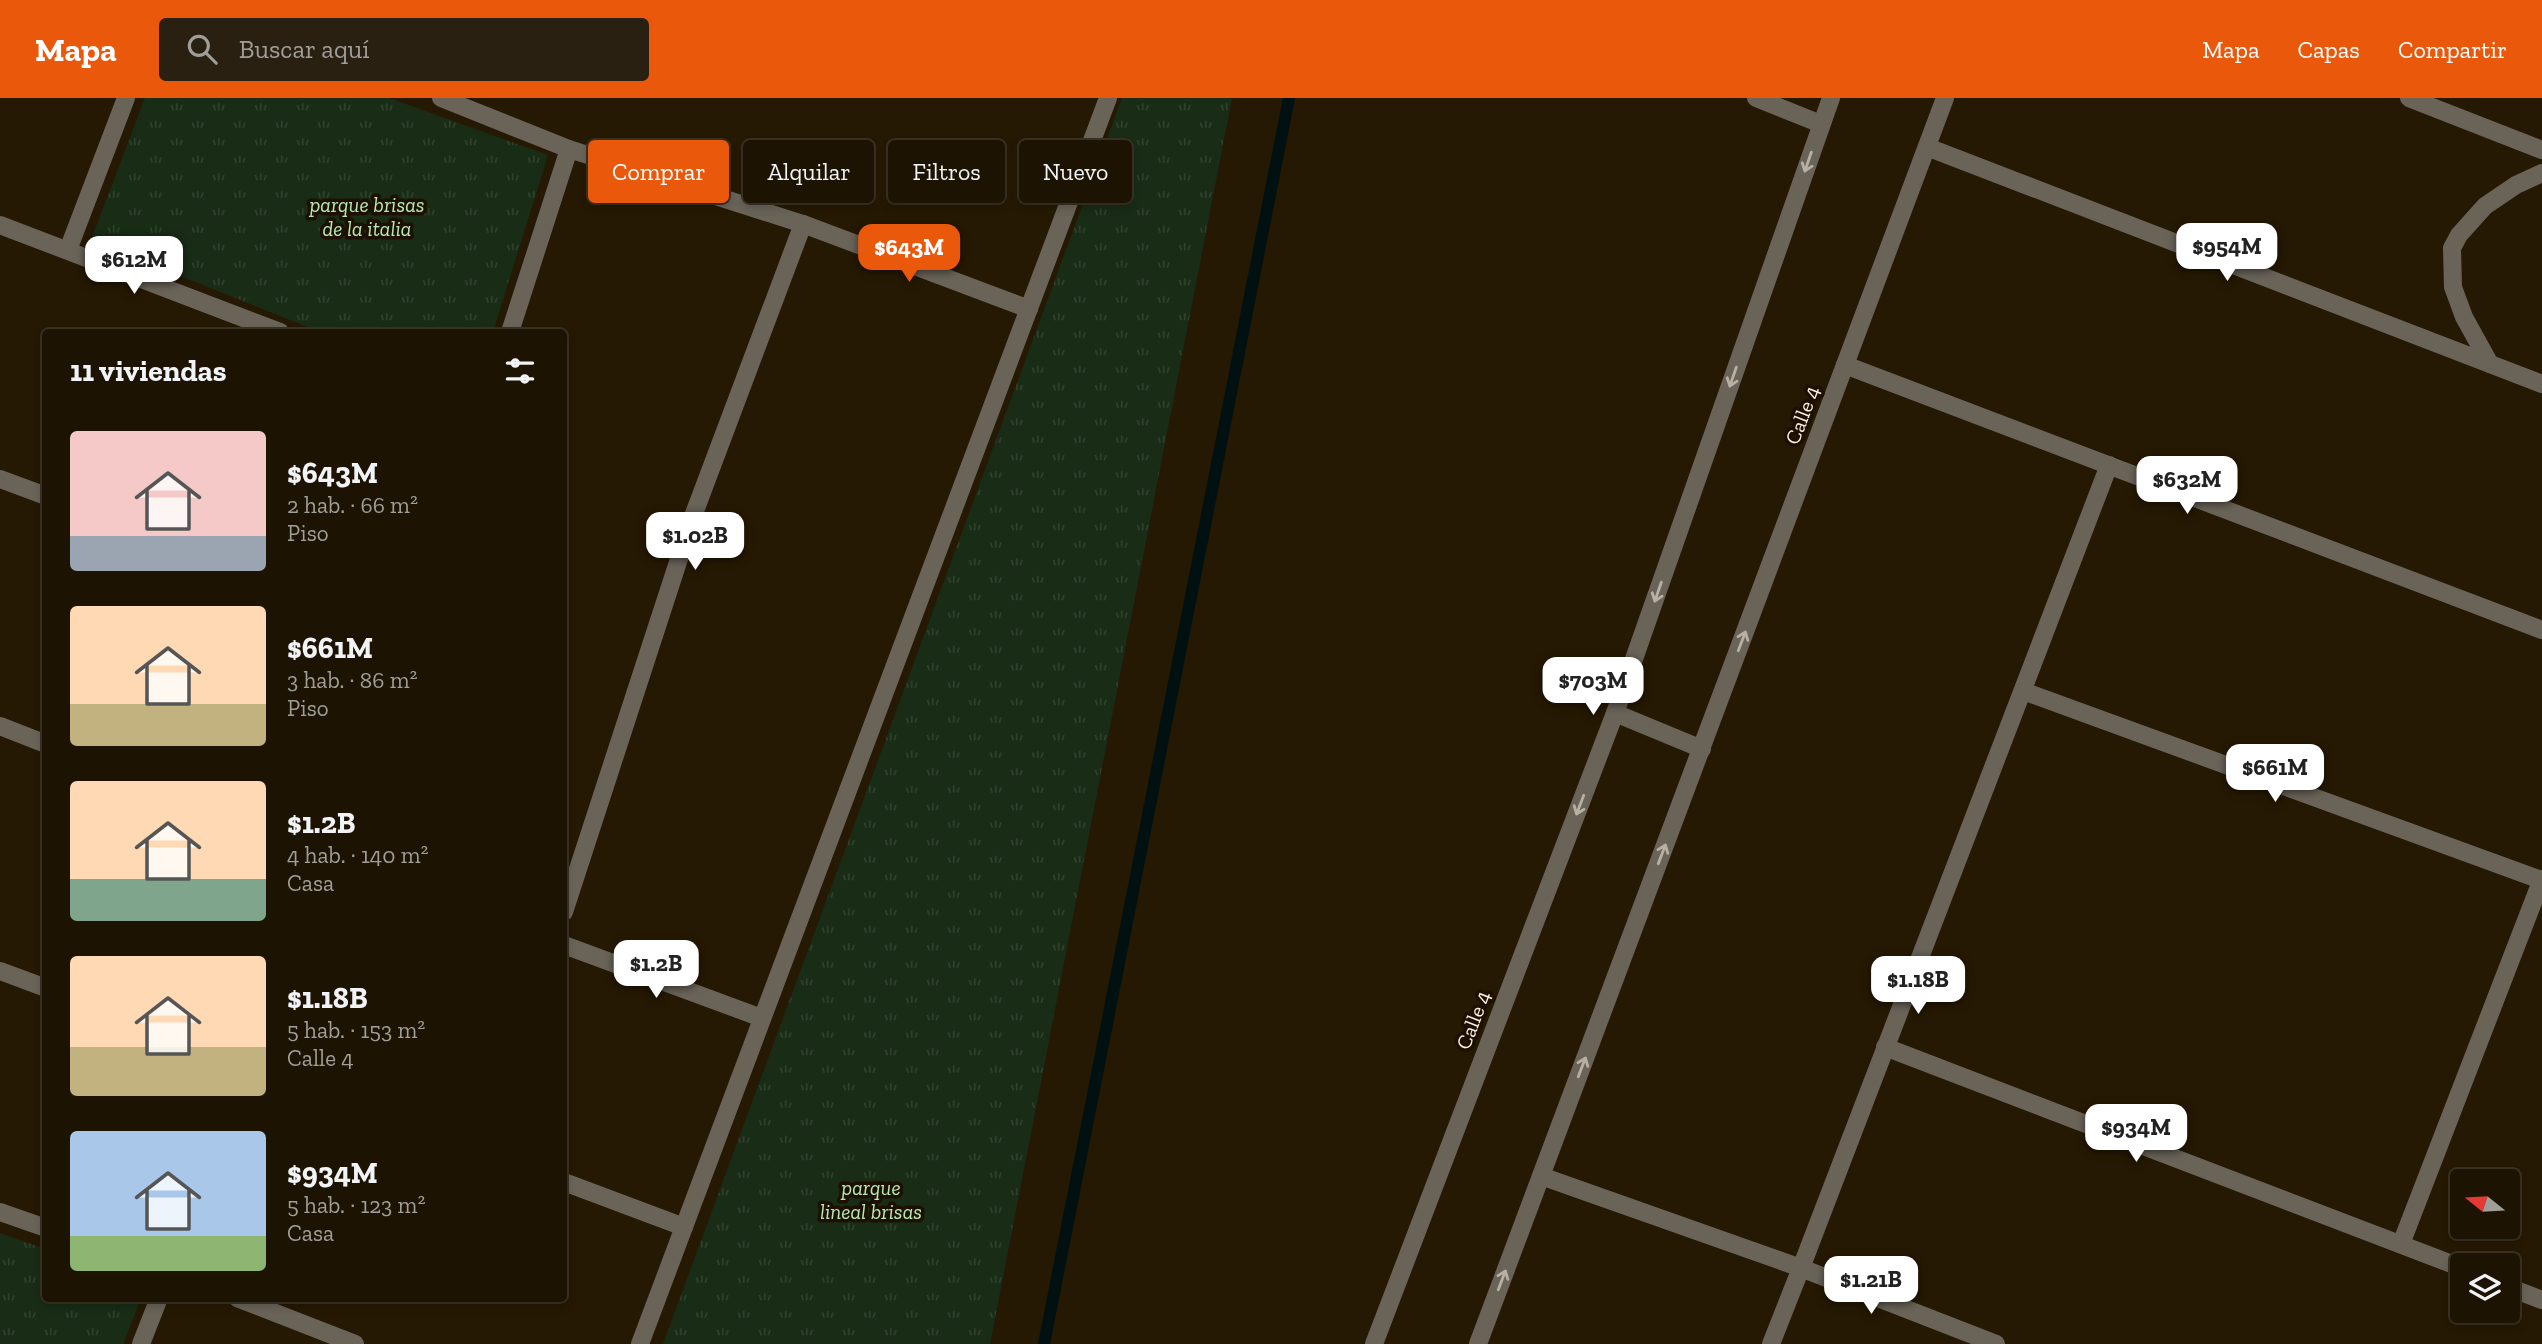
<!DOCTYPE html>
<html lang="es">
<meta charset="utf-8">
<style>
body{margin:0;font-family:"Zilla Slab",serif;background:#292011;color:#f1f3f6;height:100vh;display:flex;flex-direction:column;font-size:26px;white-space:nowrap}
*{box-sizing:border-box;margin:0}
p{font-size:23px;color:#a09e99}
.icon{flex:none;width:38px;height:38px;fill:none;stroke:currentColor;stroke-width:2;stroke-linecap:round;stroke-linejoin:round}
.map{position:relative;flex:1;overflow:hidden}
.details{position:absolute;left:42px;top:231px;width:525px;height:973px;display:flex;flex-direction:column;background:#1c1302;border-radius:7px;box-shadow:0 4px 10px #0003,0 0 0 2px #3a3224}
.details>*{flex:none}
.guide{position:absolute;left:588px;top:42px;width:665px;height:63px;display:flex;gap:14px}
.needle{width:46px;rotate:288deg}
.controls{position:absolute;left:2450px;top:1071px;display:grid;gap:14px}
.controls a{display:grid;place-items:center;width:70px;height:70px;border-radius:7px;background:#1c1302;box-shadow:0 4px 10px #0003,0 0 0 2px #3a3224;font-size:35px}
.price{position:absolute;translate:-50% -60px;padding:0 16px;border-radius:14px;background:#fff;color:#222;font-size:23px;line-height:46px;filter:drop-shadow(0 2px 4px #0008)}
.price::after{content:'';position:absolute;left:50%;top:42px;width:21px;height:16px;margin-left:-10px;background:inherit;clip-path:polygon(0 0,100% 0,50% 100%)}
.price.selected{background:#ea580c;color:#fff}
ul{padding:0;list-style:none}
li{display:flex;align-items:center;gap:21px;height:175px;padding:0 28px}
li span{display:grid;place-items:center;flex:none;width:196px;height:140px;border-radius:7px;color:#555}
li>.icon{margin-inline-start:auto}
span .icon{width:84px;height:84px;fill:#fffc;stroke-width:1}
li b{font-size:30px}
h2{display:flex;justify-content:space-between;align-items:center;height:84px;padding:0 28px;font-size:30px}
.chip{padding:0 24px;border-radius:7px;background:#1c1302;box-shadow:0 4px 10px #0003,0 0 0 2px #3a3224;font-size:24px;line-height:63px}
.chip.selected{background:#ea580c;color:#fff}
header{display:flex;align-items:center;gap:42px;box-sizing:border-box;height:98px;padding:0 35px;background:#ea580c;color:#fff}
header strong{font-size:33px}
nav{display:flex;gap:38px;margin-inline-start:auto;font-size:24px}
.search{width:490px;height:63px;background:#292011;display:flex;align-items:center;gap:18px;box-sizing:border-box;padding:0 24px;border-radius:7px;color:#a09e99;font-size:26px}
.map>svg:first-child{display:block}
.park{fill:url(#park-tufts)}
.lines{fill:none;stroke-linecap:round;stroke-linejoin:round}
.stream{stroke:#011010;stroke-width:12}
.minor{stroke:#696358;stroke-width:18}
.oneway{stroke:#b8b0a3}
.labels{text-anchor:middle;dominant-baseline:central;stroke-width:7;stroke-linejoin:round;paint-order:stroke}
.park-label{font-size:21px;font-style:italic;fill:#b7eab2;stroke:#1d1000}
.street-label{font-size:21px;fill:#f8efe1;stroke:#1d1000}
</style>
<header>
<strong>Mapa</strong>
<div class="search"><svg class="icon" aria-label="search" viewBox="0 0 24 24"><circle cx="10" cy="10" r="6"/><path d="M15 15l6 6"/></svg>Buscar aquí</div>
<nav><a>Mapa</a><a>Capas</a><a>Compartir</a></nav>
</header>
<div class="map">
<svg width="2542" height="1246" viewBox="0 0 2542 1246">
<defs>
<pattern id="park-tufts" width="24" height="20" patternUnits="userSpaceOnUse" patternTransform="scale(1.75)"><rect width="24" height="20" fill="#182c16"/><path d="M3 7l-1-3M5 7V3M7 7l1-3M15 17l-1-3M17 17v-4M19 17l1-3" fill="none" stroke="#2f412c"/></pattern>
</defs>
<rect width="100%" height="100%" fill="#261903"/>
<!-- park -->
<g class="park">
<path d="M 145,0 L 389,0 L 548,57 L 493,234 L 320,234 L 91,142 Z"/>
<path d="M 1122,0 L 1232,0 L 990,1246 L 663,1246 Z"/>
<path d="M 0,1135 L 45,1151 L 46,1200 L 141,1201 L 123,1246 L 0,1246 Z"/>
</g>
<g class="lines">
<!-- stream -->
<path class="stream" d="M 1044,1246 L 1289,0"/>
<!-- minor -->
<g class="minor">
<path d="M 441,0 L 569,51 L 803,126 L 1029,211"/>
<path d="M 1756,0 L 1821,26"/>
<path d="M 2409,0 L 2542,52"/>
<path d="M 1927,49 L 2542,286"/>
<path d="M 0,127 L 280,234"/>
<path d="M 68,152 L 126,0"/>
<path d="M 510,234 L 569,51"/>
<path d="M 2490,266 L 2464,219 L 2453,189 L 2452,150 L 2459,137 L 2485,108 L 2516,87 L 2542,75"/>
<path d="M 1845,267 L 2542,532"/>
<path d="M 0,381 L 46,398"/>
<path d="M 2023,593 L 2541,782"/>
<path d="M 1615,615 L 1702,651"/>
<path d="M 0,628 L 46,646"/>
<path d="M 564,814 L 692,421 L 803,126"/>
<path d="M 564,847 L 762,920"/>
<path d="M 0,873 L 46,890"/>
<path d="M 1885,949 L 2462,1170"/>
<path d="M 1541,1078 L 1801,1170 L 2109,367"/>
<path d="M 564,1084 L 684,1129"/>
<path d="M 0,1114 L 46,1130"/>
<path d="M 2401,1146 L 2542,781"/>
<path d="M 2508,1189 L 2542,1202"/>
<path d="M 237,1200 L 355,1246"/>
<path d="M 141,1246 L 159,1200"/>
<path d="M 640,1246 L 1108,0"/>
<path d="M 1374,1246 L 1615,615 L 1831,0"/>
<path d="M 1478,1246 L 1945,0"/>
<path d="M 1771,1246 L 1801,1170 L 1996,1246"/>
</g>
</g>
<!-- one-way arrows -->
<defs><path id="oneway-shaft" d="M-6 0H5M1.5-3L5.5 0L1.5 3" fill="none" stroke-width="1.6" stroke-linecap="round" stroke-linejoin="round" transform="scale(1.75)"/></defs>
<g class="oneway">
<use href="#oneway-shaft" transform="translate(1808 64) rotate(109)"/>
<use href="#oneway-shaft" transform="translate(1733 279) rotate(109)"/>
<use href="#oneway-shaft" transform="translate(1658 494) rotate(109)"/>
<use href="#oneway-shaft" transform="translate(1742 543) rotate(-69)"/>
<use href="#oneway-shaft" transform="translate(1580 707) rotate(111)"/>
<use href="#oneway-shaft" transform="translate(1662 756) rotate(-69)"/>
<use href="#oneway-shaft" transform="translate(1582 969) rotate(-69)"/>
<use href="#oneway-shaft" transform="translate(1502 1182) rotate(-69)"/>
</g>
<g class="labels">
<!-- park labels -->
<g class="park-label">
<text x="367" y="106">parque brisas<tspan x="367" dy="24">de la italia</tspan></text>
<text x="871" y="1089">parque<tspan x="871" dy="24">lineal brisas</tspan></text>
</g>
<!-- street labels -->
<g class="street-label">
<text transform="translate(1802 317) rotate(-69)">Calle 4</text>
<text transform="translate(1473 922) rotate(-69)">Calle 4</text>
</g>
</g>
</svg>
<div class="controls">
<a><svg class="needle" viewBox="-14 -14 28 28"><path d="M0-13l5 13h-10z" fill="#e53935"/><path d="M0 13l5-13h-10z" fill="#a09e99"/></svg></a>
<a><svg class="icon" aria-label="layers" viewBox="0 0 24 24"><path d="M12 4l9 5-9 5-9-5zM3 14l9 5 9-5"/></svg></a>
</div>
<b class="price" style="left:2227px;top:185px">$954M</b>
<b class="price selected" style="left:909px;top:186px">$643M</b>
<b class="price" style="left:134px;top:198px">$612M</b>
<b class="price" style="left:2187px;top:418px">$632M</b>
<b class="price" style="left:695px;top:474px">$1.02B</b>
<b class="price" style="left:1593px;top:619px">$703M</b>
<b class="price" style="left:2275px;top:706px">$661M</b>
<b class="price" style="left:656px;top:902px">$1.2B</b>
<b class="price" style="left:1918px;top:918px">$1.18B</b>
<b class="price" style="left:2136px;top:1066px">$934M</b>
<b class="price" style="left:1871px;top:1218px">$1.21B</b>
<div class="guide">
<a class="chip selected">Comprar</a>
<a class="chip">Alquilar</a>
<a class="chip">Filtros</a>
<a class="chip">Nuevo</a>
</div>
<section class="details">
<h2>11 viviendas<svg class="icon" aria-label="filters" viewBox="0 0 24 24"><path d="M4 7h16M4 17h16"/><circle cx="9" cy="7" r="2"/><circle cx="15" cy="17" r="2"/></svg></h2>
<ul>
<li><span style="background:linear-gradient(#f6c9c9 75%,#9aa5b1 0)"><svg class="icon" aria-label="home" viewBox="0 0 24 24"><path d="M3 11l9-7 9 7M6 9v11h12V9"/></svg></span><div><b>$643M</b><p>2 hab. · 66 m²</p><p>Piso</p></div></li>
<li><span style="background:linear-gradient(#ffd9b3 70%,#c2b280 0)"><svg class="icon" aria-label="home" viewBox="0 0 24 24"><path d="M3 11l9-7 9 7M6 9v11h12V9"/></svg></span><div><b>$661M</b><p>3 hab. · 86 m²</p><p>Piso</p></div></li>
<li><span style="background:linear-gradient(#ffd9b3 70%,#7fa58c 0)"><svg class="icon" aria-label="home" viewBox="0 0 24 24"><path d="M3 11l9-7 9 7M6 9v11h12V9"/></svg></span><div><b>$1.2B</b><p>4 hab. · 140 m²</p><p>Casa</p></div></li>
<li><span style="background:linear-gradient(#ffd9b3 65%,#c2b280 0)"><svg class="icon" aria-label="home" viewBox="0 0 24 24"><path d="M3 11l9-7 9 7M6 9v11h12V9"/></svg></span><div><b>$1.18B</b><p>5 hab. · 153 m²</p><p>Calle 4</p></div></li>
<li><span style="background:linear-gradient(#a9c7e8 75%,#8fb573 0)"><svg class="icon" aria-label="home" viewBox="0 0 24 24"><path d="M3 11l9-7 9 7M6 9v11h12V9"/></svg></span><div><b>$934M</b><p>5 hab. · 123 m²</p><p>Casa</p></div></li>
</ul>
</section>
</div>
